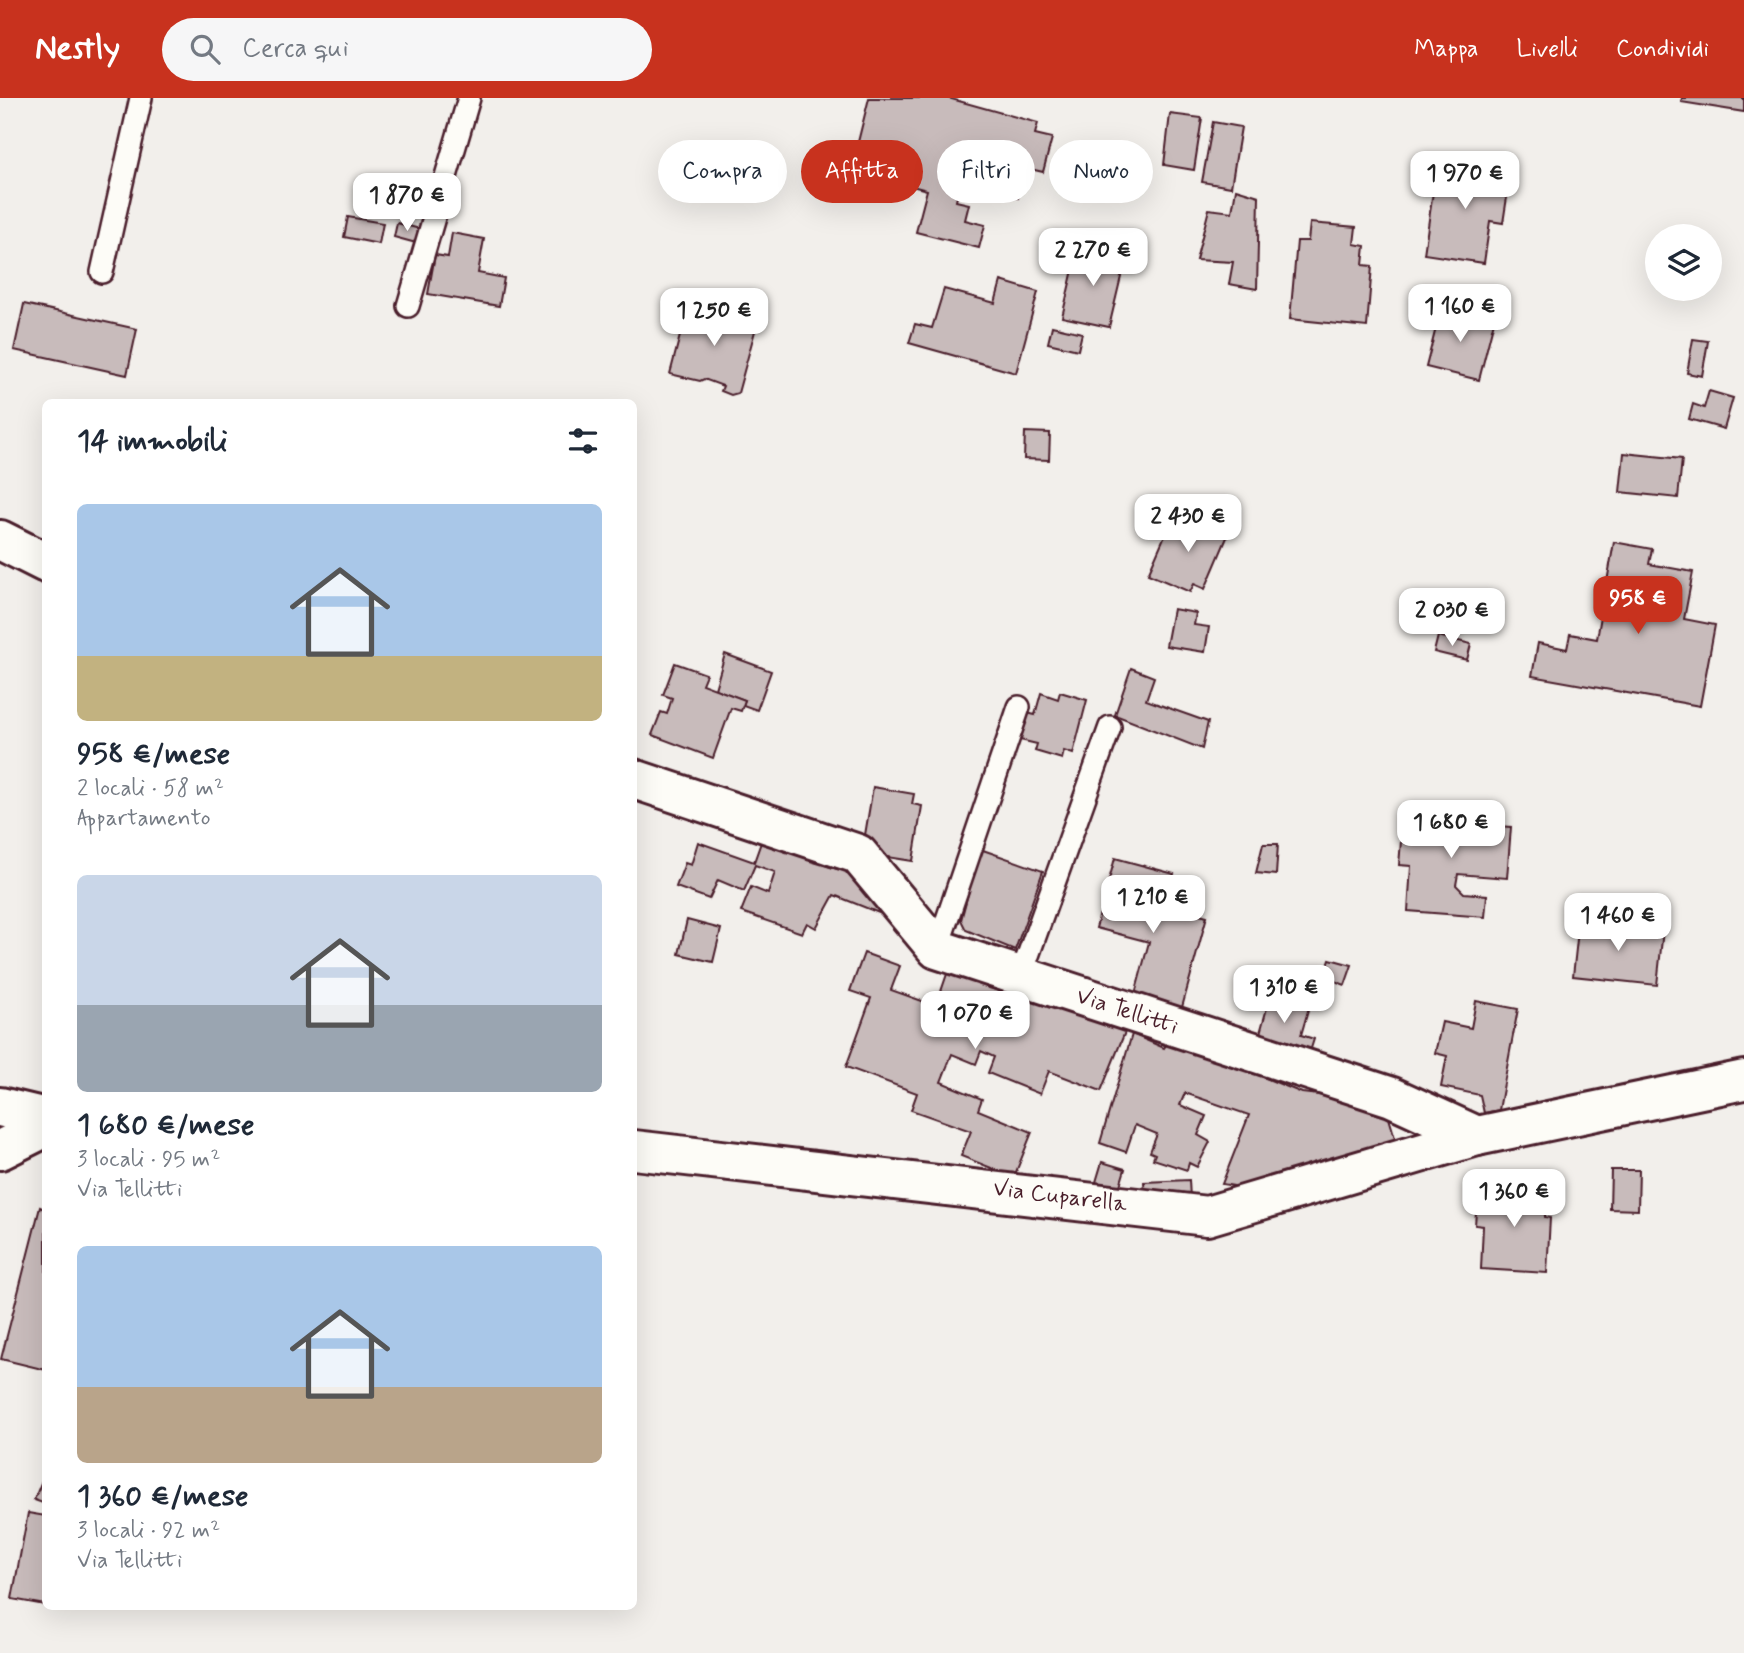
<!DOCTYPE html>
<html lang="it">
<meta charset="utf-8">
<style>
body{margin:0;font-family:Mynerve,sans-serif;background:#f6f6f7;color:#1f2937;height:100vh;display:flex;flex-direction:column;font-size:26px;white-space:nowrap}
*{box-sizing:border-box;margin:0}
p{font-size:23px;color:#747a83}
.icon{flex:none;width:38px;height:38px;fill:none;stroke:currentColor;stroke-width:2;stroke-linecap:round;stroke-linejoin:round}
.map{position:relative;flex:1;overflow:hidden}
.drawer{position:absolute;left:42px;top:301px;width:595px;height:1211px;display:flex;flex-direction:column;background:#fff;border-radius:10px;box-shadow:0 7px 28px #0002}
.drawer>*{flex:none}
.top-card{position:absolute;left:658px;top:42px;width:665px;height:63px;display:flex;gap:14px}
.controls{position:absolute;left:1645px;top:126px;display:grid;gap:14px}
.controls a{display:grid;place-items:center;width:77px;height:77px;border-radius:50%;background:#fff;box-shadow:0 7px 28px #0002;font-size:35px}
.price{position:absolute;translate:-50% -60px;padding:0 16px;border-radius:14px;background:#fff;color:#222;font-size:23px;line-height:46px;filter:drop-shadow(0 2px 4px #0008)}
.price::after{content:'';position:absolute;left:50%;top:42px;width:21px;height:16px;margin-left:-10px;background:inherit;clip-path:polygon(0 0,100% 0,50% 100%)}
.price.current{background:#c8321e;color:#fff}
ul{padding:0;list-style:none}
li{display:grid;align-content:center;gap:14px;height:371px;padding:0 35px}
li span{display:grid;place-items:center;height:217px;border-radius:10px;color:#555}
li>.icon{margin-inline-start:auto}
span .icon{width:126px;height:126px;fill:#fffc;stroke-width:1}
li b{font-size:30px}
h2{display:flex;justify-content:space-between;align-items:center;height:84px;padding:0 35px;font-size:30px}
.tag{padding:0 24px;border-radius:32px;background:#fff;box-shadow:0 7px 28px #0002;font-size:24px;line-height:63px}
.tag.current{background:#c8321e;color:#fff}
header{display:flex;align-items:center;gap:42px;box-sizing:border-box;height:98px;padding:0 35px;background:#c8321e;color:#fff}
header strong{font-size:33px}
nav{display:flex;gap:38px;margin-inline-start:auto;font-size:24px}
.search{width:490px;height:63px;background:#f6f6f7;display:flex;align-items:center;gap:18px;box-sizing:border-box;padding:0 24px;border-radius:38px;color:#747a83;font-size:26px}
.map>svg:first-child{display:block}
.building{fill:#c8bbbb;stroke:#4a1f2b;stroke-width:2}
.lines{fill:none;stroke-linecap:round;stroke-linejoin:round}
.lane-casing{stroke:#4a1f2b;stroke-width:26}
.street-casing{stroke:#4a1f2b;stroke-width:44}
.lane{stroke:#fdfcf7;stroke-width:21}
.street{stroke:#fdfcf7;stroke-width:38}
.labels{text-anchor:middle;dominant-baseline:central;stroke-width:5;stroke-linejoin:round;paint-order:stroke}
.street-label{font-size:23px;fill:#4a1f2b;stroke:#fdfcf7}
</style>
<header>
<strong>Nestly</strong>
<div class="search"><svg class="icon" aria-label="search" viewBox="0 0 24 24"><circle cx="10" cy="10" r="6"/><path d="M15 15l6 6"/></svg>Cerca qui</div>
<nav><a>Mappa</a><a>Livelli</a><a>Condividi</a></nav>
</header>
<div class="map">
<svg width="1744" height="1555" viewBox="0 0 1744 1555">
<rect width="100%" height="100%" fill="#f2efeb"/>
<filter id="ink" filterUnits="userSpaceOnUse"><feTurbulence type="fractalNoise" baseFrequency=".0143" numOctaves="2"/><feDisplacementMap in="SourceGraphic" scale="14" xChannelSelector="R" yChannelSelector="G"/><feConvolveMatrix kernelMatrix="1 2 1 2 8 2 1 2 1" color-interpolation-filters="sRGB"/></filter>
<g filter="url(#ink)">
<!-- building -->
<g class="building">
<path d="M 869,0 L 948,0 L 1038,25 L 1035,36 L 1052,40 L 1043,74 L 1026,70 L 1018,100 L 960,85 L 956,103 L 969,106 L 965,122 L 985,127 L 979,150 L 916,134 L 927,92 L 851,72 Z"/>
<path d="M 1682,0 L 1744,0 L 1744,14 L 1681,4 Z"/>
<path d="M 1170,16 L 1202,20 L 1194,72 L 1164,67 Z"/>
<path d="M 1213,24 L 1241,29 L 1231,89 L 1202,84 Z"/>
<path d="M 1464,63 L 1485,65 L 1484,76 L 1510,80 L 1503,125 L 1490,123 L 1484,165 L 1424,156 L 1437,66 L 1463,71 Z"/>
<path d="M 1236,91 L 1259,98 L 1257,191 L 1229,186 L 1233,164 L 1196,162 L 1209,111 L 1232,114 Z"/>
<path d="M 348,119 L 383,125 L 379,146 L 344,139 Z"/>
<path d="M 397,125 L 420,131 L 416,145 L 394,139 Z"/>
<path d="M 1310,125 L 1356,129 L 1354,146 L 1365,148 L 1363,167 L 1372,168 L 1367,229 L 1290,221 L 1297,143 L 1308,143 Z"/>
<path d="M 452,135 L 484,141 L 478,175 L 504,180 L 499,208 L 428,196 L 435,157 L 448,159 Z"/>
<path d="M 1078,150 L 1125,162 L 1109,229 L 1062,219 Z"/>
<path d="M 1001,183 L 1038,194 L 1016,275 L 909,245 L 915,226 L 932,230 L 944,191 L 995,205 Z"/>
<path d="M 689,203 L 722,212 L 720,218 L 743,225 L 745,218 L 758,222 L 738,295 L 731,297 L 721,293 L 723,288 L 704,281 L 700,283 L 670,276 Z"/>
<path d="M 24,206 L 137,231 L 127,277 L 14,252 Z"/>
<path d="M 1441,210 L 1494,223 L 1479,282 L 1426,269 Z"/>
<path d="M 1052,228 L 1082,235 L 1078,252 L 1048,245 Z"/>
<path d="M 1693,241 L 1708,243 L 1702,278 L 1687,275 Z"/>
<path d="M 1709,293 L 1733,300 L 1724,331 L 1689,321 L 1693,306 L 1704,310 Z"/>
<path d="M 1025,334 L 1050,335 L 1049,362 L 1024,361 Z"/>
<path d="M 1624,355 L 1682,361 L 1678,400 L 1620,394 Z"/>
<path d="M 1175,414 L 1228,437 L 1205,491 L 1194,486 L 1190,494 L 1148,476 Z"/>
<path d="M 1614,444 L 1652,451 L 1649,466 L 1693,474 L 1684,521 L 1715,527 L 1700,608 L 1532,578 L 1538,545 L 1567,551 L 1570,536 L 1597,541 Z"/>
<path d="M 1173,511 L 1196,515 L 1194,527 L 1209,529 L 1205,554 L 1166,548 Z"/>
<path d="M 1438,538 L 1471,546 L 1467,562 L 1434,554 Z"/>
<path d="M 725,556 L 771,573 L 757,612 L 743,607 L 745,602 L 715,591 Z"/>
<path d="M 675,565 L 706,576 L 702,586 L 745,602 L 741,613 L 731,610 L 713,660 L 652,637 L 661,614 L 667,616 L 672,600 L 663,597 Z"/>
<path d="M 1131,570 L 1154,579 L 1146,602 L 1208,624 L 1202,651 L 1115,617 Z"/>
<path d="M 1060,594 L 1087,602 L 1073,656 L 1064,653 L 1062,661 L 1035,653 L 1037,646 L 1020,642 L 1027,615 L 1035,617 L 1041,595 L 1058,601 Z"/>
<path d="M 873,689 L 914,696 L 912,706 L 922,708 L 913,763 L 862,755 Z"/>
<path d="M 1434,710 L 1474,713 L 1473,726 L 1511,729 L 1507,780 L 1458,776 L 1456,787 L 1464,795 L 1487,797 L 1485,819 L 1408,813 L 1411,768 L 1399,767 L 1403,719 L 1433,722 Z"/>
<path d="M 765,733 L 811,752 L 807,762 L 837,771 L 839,766 L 892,802 L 884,817 L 834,797 L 816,830 L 807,825 L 802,835 L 741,814 L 751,789 L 768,796 L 775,774 L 755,767 L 744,793 L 718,782 L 709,801 L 676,789 L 685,765 L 691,767 L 698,744 L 754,764 Z"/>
<path d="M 1263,746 L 1278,746 L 1276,777 L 1256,775 Z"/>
<path d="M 980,751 L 1043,773 L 1015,852 L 966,832 L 961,822 Z"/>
<path d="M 1115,760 L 1174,776 L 1165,807 L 1207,818 L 1178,924 L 1131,911 L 1149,844 L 1096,830 Z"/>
<path d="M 687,822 L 721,831 L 713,864 L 679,856 Z"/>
<path d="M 1579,823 L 1663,832 L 1657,887 L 1573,878 Z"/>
<path d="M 864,855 L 900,868 L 891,892 L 936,908 L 948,873 L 1013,899 L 1017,890 L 1125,934 L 1101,993 L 1049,973 L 1040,996 L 988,975 L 994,959 L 981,953 L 976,966 L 952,956 L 941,984 L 982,1001 L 978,1012 L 1032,1034 L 1014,1079 L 961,1058 L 971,1033 L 911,1012 L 917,995 L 846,969 L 871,900 L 850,893 Z"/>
<path d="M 1330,861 L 1352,867 L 1345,887 L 1324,879 Z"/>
<path d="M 1287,885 L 1314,892 L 1301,937 L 1314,941 L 1307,963 L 1237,942 L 1241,929 L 1260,935 L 1269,903 L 1280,907 Z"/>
<path d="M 1476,903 L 1518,911 L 1499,1012 L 1484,1015 L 1480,997 L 1441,989 L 1447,958 L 1435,955 L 1442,924 L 1471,930 Z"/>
<path d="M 1132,936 L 1164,950 L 1170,941 L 1302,995 L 1352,1001 L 1386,1010 L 1399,1053 L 1264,1093 L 1222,1086 L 1249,1017 L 1185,995 L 1180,1007 L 1206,1018 L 1198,1037 L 1210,1044 L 1197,1069 L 1189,1065 L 1187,1072 L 1153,1061 L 1155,1056 L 1150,1054 L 1157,1036 L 1135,1027 L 1126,1054 L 1100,1045 Z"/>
<path d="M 1102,1064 L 1125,1071 L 1116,1101 L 1093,1094 Z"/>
<path d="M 1611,1072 L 1639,1072 L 1638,1112 L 1610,1111 Z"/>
<path d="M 1189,1082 L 1190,1100 L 1145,1102 L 1144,1084 Z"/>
<path d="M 1491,1085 L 1547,1089 L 1545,1119 L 1550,1120 L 1547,1175 L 1481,1171 L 1483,1128 L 1475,1127 L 1477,1100 L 1490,1100 Z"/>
<path d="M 40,1109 L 46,1112 L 46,1272 L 1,1261 Z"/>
<path d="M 46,1373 L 46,1406 L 34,1402 Z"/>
<path d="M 28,1415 L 46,1418 L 45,1507 L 12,1501 Z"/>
</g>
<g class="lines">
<!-- lane casing -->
<g class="lane-casing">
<g id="lane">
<path d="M 102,174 L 141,0"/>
<path d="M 408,208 L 469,0"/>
<path d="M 937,851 L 1019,609"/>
<path d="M 1020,880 L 1110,629"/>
</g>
</g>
<!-- street casing -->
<g class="street-casing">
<g id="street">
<path d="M 0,442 L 46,465"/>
<path d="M 634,681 L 858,756 L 937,851 L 1392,999 L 1477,1038"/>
<path d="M 0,1009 L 46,1020"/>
<path d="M 0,1052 L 46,1029"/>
<path d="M 634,1052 L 1207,1118 L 1477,1038 L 1744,982"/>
</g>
</g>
<!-- lane -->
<use href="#lane" class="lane"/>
<!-- street -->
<use href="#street" class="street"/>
</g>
</g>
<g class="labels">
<!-- street labels -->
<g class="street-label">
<text transform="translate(1127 914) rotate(18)">Via Tellitti</text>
<text transform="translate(1060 1099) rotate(7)">Via Cuparella</text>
</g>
</g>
</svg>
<div class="controls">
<a><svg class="icon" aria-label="layers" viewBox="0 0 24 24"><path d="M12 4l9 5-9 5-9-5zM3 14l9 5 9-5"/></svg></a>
</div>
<b class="price" style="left:1465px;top:113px">1 970 €</b>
<b class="price" style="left:407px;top:135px">1 870 €</b>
<b class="price" style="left:1093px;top:190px">2 270 €</b>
<b class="price" style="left:1460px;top:246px">1 160 €</b>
<b class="price" style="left:714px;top:250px">1 250 €</b>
<b class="price" style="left:1188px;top:456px">2 430 €</b>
<b class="price current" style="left:1638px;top:538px">958 €</b>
<b class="price" style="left:1452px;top:550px">2 030 €</b>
<b class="price" style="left:1451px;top:762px">1 680 €</b>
<b class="price" style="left:1153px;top:837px">1 210 €</b>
<b class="price" style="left:1618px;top:855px">1 460 €</b>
<b class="price" style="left:1284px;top:927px">1 310 €</b>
<b class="price" style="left:975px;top:953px">1 070 €</b>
<b class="price" style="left:1514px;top:1131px">1 360 €</b>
<div class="top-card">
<a class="tag">Compra</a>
<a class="tag current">Affitta</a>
<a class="tag">Filtri</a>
<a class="tag">Nuovo</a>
</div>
<section class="drawer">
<h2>14 immobili<svg class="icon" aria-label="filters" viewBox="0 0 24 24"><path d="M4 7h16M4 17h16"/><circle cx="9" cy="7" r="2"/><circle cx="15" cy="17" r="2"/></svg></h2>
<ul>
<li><span style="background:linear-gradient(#a9c7e8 70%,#c2b280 0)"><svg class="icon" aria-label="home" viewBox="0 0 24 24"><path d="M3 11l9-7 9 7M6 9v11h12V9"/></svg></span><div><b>958 €/mese</b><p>2 locali · 58 m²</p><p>Appartamento</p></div></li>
<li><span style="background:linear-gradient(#c9d6e8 60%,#9aa5b1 0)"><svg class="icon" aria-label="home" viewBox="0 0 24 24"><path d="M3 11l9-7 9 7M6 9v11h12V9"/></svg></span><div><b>1 680 €/mese</b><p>3 locali · 95 m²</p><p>Via Tellitti</p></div></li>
<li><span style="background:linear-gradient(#a9c7e8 65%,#b9a48a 0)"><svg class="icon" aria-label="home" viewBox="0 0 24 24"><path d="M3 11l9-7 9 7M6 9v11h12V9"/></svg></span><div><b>1 360 €/mese</b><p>3 locali · 92 m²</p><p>Via Tellitti</p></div></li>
</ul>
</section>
</div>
